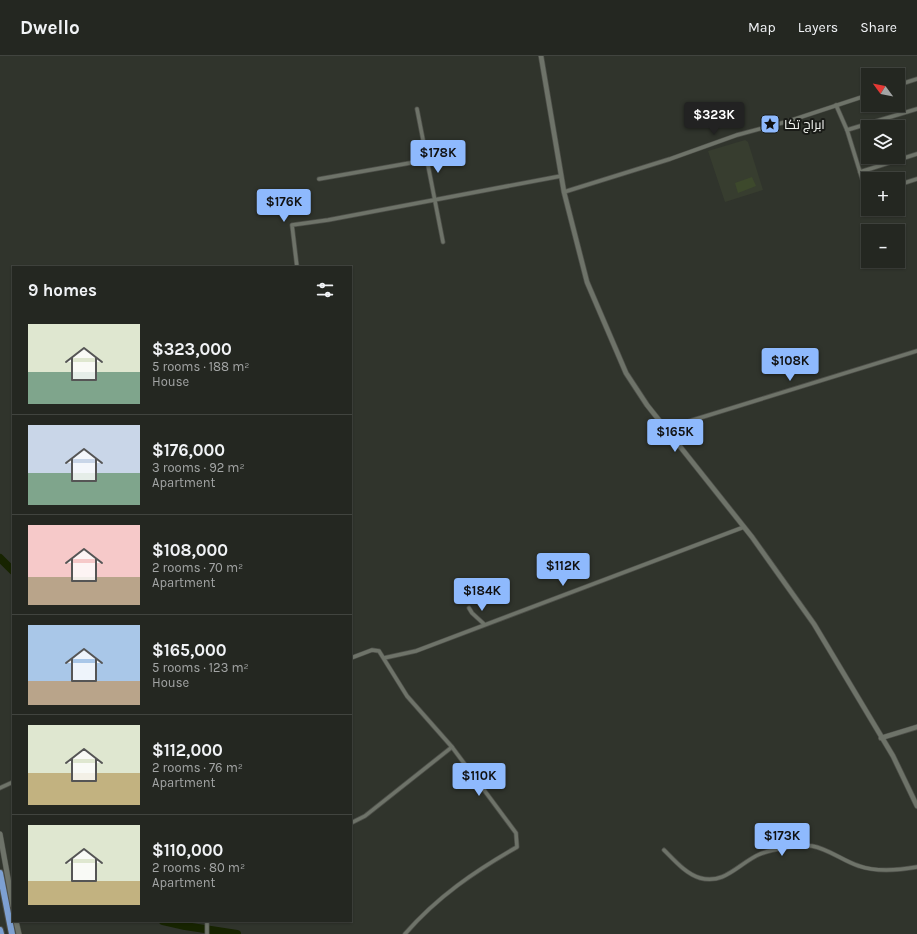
<!DOCTYPE html>
<meta charset="utf-8">
<style>
body{margin:0;font-family:Karla,Cairo,sans-serif;background:#2c2f2a;color:#f1f3f6;height:100vh;display:flex;flex-direction:column;font-size:15px;white-space:nowrap}
*{box-sizing:border-box;margin:0}
p{font-size:13px;color:#a3a5a5}
.icon{flex:none;width:22px;height:22px;fill:none;stroke:currentColor;stroke-width:2;stroke-linecap:round;stroke-linejoin:round}
.map{position:relative;flex:1;overflow:hidden}
.panel{position:absolute;left:12px;top:210px;width:340px;height:656px;display:flex;flex-direction:column;background:#242721;border-radius:0px;box-shadow:0 1px 3px #0004,0 0 0 1px #41443f}
.panel>*{flex:none}
.needle{width:26px;rotate:302deg}
.controls{position:absolute;left:861px;top:12px;display:grid;gap:8px}
.controls a{display:grid;place-items:center;width:44px;height:44px;border-radius:0px;background:#242721;box-shadow:0 1px 3px #0004,0 0 0 1px #41443f;font-size:20px}
.price{position:absolute;translate:-50% -34px;padding:0 9px;border-radius:4px;background:#8eb9fd;color:#111;font-size:13px;line-height:26px;filter:drop-shadow(0 1px 2px #0008)}
.price::after{content:'';position:absolute;left:50%;top:24px;width:12px;height:9px;margin-left:-6px;background:inherit;clip-path:polygon(0 0,100% 0,50% 100%)}
.price.current{background:#222;color:#fff}
ul{padding:0;list-style:none}
li{display:flex;align-items:center;gap:12px;height:100px;padding:0 16px}
li+li{border-top:1px solid #41443f}
li span{display:grid;place-items:center;flex:none;width:112px;height:80px;border-radius:0px;color:#555}
li>.icon{margin-inline-start:auto}
span .icon{width:48px;height:48px;fill:#fffc;stroke-width:1}
li b{font-size:17px}
h2{display:flex;justify-content:space-between;align-items:center;height:48px;padding:0 16px;font-size:17px}
header{display:flex;align-items:center;gap:24px;box-sizing:border-box;height:56px;padding:0 20px;background:#242721;border-bottom:1px solid #41443f}
header strong{font-size:19px}
nav{display:flex;gap:22px;margin-inline-start:auto;font-size:14px}
.map>svg:first-child{display:block}
.built{fill:#373d2f}
.green{fill:#3d492c}
.lines{fill:none;stroke-linecap:round;stroke-linejoin:round}
.river{stroke:#172401;stroke-width:8}
.minor-casing{stroke:#4d4f49;stroke-width:5}
.tertiary-casing{stroke:#4d4f49;stroke-width:6}
.secondary-casing{stroke:#4d4f49;stroke-width:6}
.trunk-casing{stroke:#4d4f49;stroke-width:8}
.minor{stroke:#6e7369;stroke-width:3.5}
.tertiary{stroke:#6e7369;stroke-width:4.5}
.secondary{stroke:#6e7369;stroke-width:5}
.trunk{stroke:#7da0d2;stroke-width:6}
.labels{text-anchor:middle;dominant-baseline:central;stroke-width:4;stroke-linejoin:round;paint-order:stroke}
.poi-label{font-size:13px;fill:#f3f5f0;stroke:#191b17;text-anchor:start}
</style>
<header>
<strong>Dwello</strong>
<nav><a>Map</a><a>Layers</a><a>Share</a></nav>
</header>
<div class="map">
<svg width="917" height="878" viewBox="0 0 917 878">
<rect width="100%" height="100%" fill="#30342c"/>
<!-- built -->
<path class="built" d="M 745,84 L 748,86 L 763,134 L 725,146 L 708,95 Z"/>
<!-- green -->
<path class="green" d="M 752,121 L 756,130 L 738,137 L 735,127 Z"/>
<g class="lines">
<!-- river -->
<g class="river">
<path d="M 0,502 L 13,515"/>
<path d="M 163,865 L 185,870 L 237,878"/>
</g>
<!-- minor casing -->
<g class="minor-casing">
<g id="minor">
<path d="M 898,29 L 917,23"/>
<path d="M 836,49 L 847,74 L 860,116 L 917,98"/>
<path d="M 417,53 L 443,186"/>
<path d="M 847,74 L 917,53"/>
<path d="M 860,116 L 867,139 L 868,138"/>
<path d="M 319,123 L 427,104"/>
<path d="M 898,129 L 917,123"/>
<path d="M 564,136 L 670,103 L 737,79 L 789,65 L 868,39"/>
<path d="M 297,211 L 292,169 L 328,164 L 561,120"/>
<path d="M 667,372 L 917,295"/>
<path d="M 469,552 L 472,557 L 484,568"/>
<path d="M 351,602 L 372,594 L 379,595 L 407,640 L 452,691 L 516,777 L 517,791 C 475,815 437,841 405,878"/>
<path d="M 384,602 L 416,595 L 744,471"/>
<path d="M 0,732 L 13,726"/>
<path d="M 351,767 L 365,760 L 452,691"/>
<path d="M 664,794 C 674,804 686,818 700,822 C 725,829 739,807 760,798 C 773,793 798,789 812,790 C 829,793 843,805 859,810 C 876,816 900,814 917,811"/>
<path d="M 207,878 L 207,865"/>
</g>
</g>
<!-- tertiary casing -->
<g class="tertiary-casing">
<g id="tertiary">
<path d="M 541,0 L 564,136 L 587,226 L 626,317 L 647,349 L 752,481 L 814,568 L 893,700 L 917,750"/>
<path d="M 881,682 L 917,671"/>
</g>
</g>
<!-- secondary casing -->
<g class="secondary-casing">
<g id="secondary">
<path d="M 0,778 L 13,850"/>
<path d="M 16,865 L 19,878"/>
</g>
</g>
<!-- trunk casing -->
<g class="trunk-casing">
<g id="trunk">
<path d="M 0,817 L 12,878"/>
<path d="M 0,874 L 1,878"/>
</g>
</g>
<!-- minor -->
<use href="#minor" class="minor"/>
<!-- tertiary -->
<use href="#tertiary" class="tertiary"/>
<!-- secondary -->
<use href="#secondary" class="secondary"/>
<!-- trunk -->
<use href="#trunk" class="trunk"/>
</g>
<!-- icons -->
<defs>
<g id="sight-square" transform="scale(1)"><rect x="-9" y="-9" width="18" height="18" rx="4" fill="#8eb9fd" stroke="#191b17"/><path d="M0-6L1.8-2.2L6-1.7L2.9 1.2L3.7 5.4L0 3.3L-3.7 5.4L-2.9 1.2L-6-1.7L-1.8-2.2Z" fill="#111"/></g>
</defs>
<g fill-rule="evenodd">
<use href="#sight-square" x="770" y="68"/>
</g>
<g class="labels">
<!-- poi labels -->
<g class="poi-label">
<text x="784" y="68">ابراج تكا</text>
</g>
</g>
</svg>
<div class="controls">
<a><svg class="needle" viewBox="-14 -14 28 28"><path d="M0-13l5 13h-10z" fill="#e53935"/><path d="M0 13l5-13h-10z" fill="#a3a5a5"/></svg></a>
<a><svg class="icon" aria-label="layers" viewBox="0 0 24 24"><path d="M12 4l9 5-9 5-9-5zM3 14l9 5 9-5"/></svg></a>
<a>+</a>
<a>−</a>
</div>
<b class="price current" style="left:714px;top:80px">$323K</b>
<b class="price" style="left:438px;top:118px">$178K</b>
<b class="price" style="left:284px;top:167px">$176K</b>
<b class="price" style="left:790px;top:326px">$108K</b>
<b class="price" style="left:675px;top:397px">$165K</b>
<b class="price" style="left:563px;top:531px">$112K</b>
<b class="price" style="left:482px;top:556px">$184K</b>
<b class="price" style="left:479px;top:741px">$110K</b>
<b class="price" style="left:782px;top:801px">$173K</b>
<section class="panel">
<h2>9 homes<svg class="icon" aria-label="filters" viewBox="0 0 24 24"><path d="M4 7h16M4 17h16"/><circle cx="9" cy="7" r="2"/><circle cx="15" cy="17" r="2"/></svg></h2>
<ul>
<li><span style="background:linear-gradient(#dfe7d0 60%,#7fa58c 0)"><svg class="icon" aria-label="home" viewBox="0 0 24 24"><path d="M3 11l9-7 9 7M6 9v11h12V9"/></svg></span><div><b>$323,000</b><p>5 rooms · 188 m²</p><p>House</p></div></li>
<li><span style="background:linear-gradient(#c9d6e8 60%,#7fa58c 0)"><svg class="icon" aria-label="home" viewBox="0 0 24 24"><path d="M3 11l9-7 9 7M6 9v11h12V9"/></svg></span><div><b>$176,000</b><p>3 rooms · 92 m²</p><p>Apartment</p></div></li>
<li><span style="background:linear-gradient(#f6c9c9 65%,#b9a48a 0)"><svg class="icon" aria-label="home" viewBox="0 0 24 24"><path d="M3 11l9-7 9 7M6 9v11h12V9"/></svg></span><div><b>$108,000</b><p>2 rooms · 70 m²</p><p>Apartment</p></div></li>
<li><span style="background:linear-gradient(#a9c7e8 70%,#b9a48a 0)"><svg class="icon" aria-label="home" viewBox="0 0 24 24"><path d="M3 11l9-7 9 7M6 9v11h12V9"/></svg></span><div><b>$165,000</b><p>5 rooms · 123 m²</p><p>House</p></div></li>
<li><span style="background:linear-gradient(#dfe7d0 60%,#c2b280 0)"><svg class="icon" aria-label="home" viewBox="0 0 24 24"><path d="M3 11l9-7 9 7M6 9v11h12V9"/></svg></span><div><b>$112,000</b><p>2 rooms · 76 m²</p><p>Apartment</p></div></li>
<li><span style="background:linear-gradient(#dfe7d0 70%,#c2b280 0)"><svg class="icon" aria-label="home" viewBox="0 0 24 24"><path d="M3 11l9-7 9 7M6 9v11h12V9"/></svg></span><div><b>$110,000</b><p>2 rooms · 80 m²</p><p>Apartment</p></div></li>
</ul>
</section>
</div>
